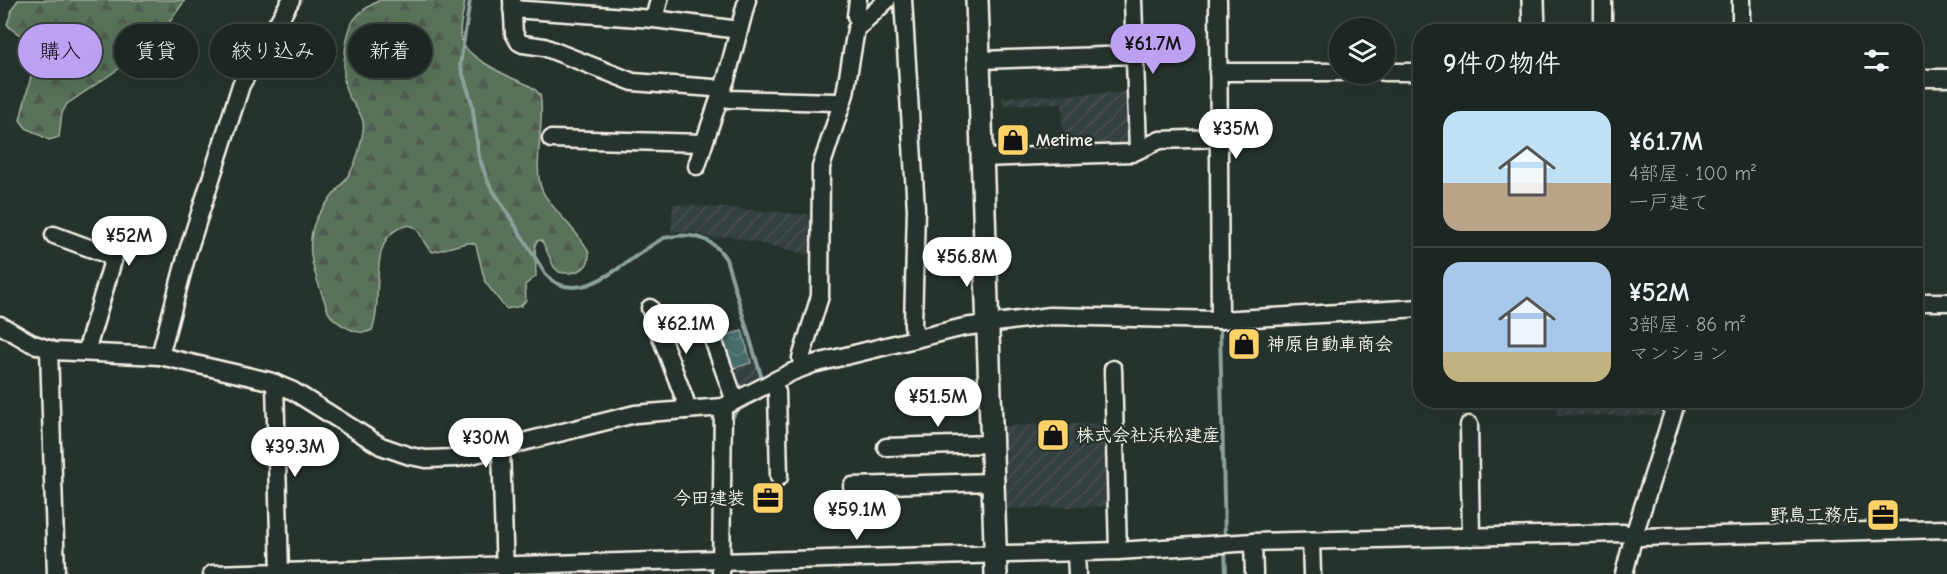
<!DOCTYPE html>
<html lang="ja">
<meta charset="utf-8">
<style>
body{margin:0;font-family:"Comic Neue","Klee One",sans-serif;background:#252e2a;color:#f1f3f6;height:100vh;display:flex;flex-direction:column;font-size:22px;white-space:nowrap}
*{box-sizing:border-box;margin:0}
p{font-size:20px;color:#a0a5a5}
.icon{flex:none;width:33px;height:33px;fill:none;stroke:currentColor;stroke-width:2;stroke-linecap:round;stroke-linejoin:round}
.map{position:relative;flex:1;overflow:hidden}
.side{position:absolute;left:1413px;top:24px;width:510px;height:384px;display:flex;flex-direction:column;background:#1c2622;border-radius:24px;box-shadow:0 6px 24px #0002,0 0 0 2px #3a4340}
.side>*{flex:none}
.hud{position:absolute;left:18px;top:24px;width:570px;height:54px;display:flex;gap:12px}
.tools{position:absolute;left:1329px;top:18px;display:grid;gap:12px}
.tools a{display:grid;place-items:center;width:66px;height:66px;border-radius:50%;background:#1c2622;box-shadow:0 6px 24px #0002,0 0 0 2px #3a4340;font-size:30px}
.price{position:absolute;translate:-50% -51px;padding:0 14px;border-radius:21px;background:#fff;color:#222;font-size:20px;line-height:39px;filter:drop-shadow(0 2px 3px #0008)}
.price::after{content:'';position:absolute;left:50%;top:36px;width:18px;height:14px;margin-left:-9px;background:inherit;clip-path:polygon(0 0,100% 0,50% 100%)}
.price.selected{background:#bca0f2;color:#111}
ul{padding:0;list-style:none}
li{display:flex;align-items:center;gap:18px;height:150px;padding:0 30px}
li+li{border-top:2px solid #3a4340}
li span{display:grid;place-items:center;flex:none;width:168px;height:120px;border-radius:18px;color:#555}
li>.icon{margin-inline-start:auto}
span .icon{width:72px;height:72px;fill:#fffc;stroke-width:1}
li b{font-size:26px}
h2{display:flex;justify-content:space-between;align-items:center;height:72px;padding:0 30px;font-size:26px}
.pill{padding:0 21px;border-radius:27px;background:#1c2622;box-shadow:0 6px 24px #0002,0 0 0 2px #3a4340;font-size:21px;line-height:54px}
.pill.selected{background:#bca0f2;color:#111}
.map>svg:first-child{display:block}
.industrial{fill:url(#industrial-furrows)}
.forest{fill:url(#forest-firs);stroke:#a6b2a1;stroke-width:1.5}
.water{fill:url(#water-waves);stroke:#8ca19d;stroke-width:1.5}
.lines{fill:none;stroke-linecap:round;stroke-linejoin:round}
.stream{stroke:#8ca19d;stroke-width:4}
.minor-casing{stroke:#f4f1e8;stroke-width:21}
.tertiary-casing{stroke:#f4f1e8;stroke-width:26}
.minor{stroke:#26332d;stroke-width:16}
.tertiary{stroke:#26332d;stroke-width:21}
.labels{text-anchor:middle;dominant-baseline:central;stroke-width:5;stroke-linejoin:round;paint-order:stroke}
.poi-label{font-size:18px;font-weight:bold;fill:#f4f1e8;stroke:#26332d;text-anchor:start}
</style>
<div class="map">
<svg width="1947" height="574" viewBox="0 0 1947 574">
<defs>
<pattern id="industrial-furrows" width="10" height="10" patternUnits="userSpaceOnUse" patternTransform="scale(1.5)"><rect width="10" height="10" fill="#363f3f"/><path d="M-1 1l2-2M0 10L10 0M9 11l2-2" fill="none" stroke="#4a5252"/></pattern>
<pattern id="forest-firs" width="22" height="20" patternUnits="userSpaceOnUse" patternTransform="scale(1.5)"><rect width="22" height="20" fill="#59735a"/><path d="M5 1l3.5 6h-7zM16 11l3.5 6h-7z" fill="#505b4f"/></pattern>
<pattern id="water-waves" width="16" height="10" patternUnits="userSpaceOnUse" patternTransform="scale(1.5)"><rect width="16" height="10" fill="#476c6b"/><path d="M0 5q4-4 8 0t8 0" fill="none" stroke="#628180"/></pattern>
</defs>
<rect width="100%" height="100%" fill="#26332d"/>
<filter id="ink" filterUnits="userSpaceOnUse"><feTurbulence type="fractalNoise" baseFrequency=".0167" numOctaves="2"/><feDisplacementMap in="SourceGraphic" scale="12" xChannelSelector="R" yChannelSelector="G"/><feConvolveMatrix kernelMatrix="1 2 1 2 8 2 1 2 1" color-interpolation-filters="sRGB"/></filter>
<g filter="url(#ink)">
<!-- industrial -->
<g class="industrial">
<path d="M 1131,92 L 1133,147 L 1063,149 L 1062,103 L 1003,105 L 1002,97 Z"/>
<path d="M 673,204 L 814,215 L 814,256 L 728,236 L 715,239 L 694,232 L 671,232 Z"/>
<path d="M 744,328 L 760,380 L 737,392 L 718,336 Z"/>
<path d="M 1557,401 L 1672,401 L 1667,416 L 1557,415 Z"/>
<path d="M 1110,423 L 1112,506 L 1002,509 L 999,426 Z"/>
</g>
<!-- forest -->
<g class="forest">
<path d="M 18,0 L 185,0 L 154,45 L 67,104 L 62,113 L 59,137 L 49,140 L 26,128 L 20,120 L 37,52 C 34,36 15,37 7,24 L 13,7 Z"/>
<path d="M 380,0 L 465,0 C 464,12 457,31 462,42 C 468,56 499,72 512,78 C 522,83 533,85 540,95 C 546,122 531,168 543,192 C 550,207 588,242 589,254 C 590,271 572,275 559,272 L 554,267 L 543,243 L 541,240 L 537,241 L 535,245 L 536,276 L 525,285 L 526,300 L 521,306 L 506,309 L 485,282 L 476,245 L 472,243 L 466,243 L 433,252 C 423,247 423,233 414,227 C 409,224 405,226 400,228 C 367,241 384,302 372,330 C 359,338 335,323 328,312 C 323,294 313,274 311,255 C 307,211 332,203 351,171 C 357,160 361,144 363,131 C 366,116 354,107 348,95 C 340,81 345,37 352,23 C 358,12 369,6 380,0 Z"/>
</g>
<!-- water -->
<path class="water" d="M 742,331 L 751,363 L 730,369 L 721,337 Z"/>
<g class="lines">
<!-- stream -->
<g class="stream">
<path d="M 470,0 L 460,65 L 472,103 L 479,157 L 488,182 L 546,275 C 581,312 631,254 664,238 C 689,232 712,236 726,259 L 762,379"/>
<path d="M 1220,331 L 1225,539"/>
<path d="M 730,422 L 736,411 L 760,398 L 761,395"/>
<path d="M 1225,548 L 1226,574"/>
</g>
<!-- minor casing -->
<g class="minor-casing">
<g id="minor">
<path d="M 512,0 L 514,33 L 519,42 L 523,44 L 544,47 L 633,82 L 713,88 L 722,91"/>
<path d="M 858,0 L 856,16 L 863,23"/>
<path d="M 903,0 L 916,209 L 913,325 L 916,339"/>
<path d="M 1133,0 L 1138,150"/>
<path d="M 1218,0 L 1220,320"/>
<path d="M 512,9 L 654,19 L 739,30"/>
<path d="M 654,19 L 659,0"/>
<path d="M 1603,24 L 1603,0"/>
<path d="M 1741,32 L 1741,0"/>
<path d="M 979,60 L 1135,55"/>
<path d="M 1218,72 L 1340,72"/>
<path d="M 1384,72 L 1420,72"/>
<path d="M 1916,78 L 1947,78"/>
<path d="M 720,96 L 729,99 L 835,102 L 841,104"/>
<path d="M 551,139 L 704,143 L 727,76 L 747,0"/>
<path d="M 982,158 L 1132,153 L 1160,140 L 1219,138"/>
<path d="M 697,166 L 704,143"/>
<path d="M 54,235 L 114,257 L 86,352"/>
<path d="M 1916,302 L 1947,302"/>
<path d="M 650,308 L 685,400 L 685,410"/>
<path d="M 705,317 L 735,401"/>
<path d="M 0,325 L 31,343 L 54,351 L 160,356 L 269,381 L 293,391 L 381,446 L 410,456 L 426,459 L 457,458 L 471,455 L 635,414 L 723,407 L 792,372 L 813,364 L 964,327 L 1050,316 L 1220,320 L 1420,308"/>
<path d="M 49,349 L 56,574"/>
<path d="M 160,356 L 187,254 L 241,85 L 291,0"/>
<path d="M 802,367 L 801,358 L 820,296 L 821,167 L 845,94 L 856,29 L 887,0"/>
<path d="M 1113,369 L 1118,551"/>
<path d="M 772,382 L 777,392 L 779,477"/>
<path d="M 275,383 L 280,574"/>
<path d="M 1469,425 L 1471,537"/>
<path d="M 886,447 L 991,444"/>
<path d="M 501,448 L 505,574"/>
<path d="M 852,486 L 993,482"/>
<path d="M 1311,541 L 1312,574"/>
<path d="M 1253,542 L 1254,574"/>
<path d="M 1076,553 L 1077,574"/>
<path d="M 720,562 L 1118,551 L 1253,542 L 1623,533 L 1640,537 L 1947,529"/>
<path d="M 212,574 L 720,559"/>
<path d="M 721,574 L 723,407"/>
<path d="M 1624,574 L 1634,535 L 1677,400"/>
</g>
</g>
<!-- tertiary casing -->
<g class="tertiary-casing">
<g id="tertiary">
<path d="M 977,0 L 996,574"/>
<path d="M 1533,0 L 1534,32"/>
</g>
</g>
<!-- minor -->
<use href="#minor" class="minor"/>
<!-- tertiary -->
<use href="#tertiary" class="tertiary"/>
</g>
</g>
<!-- icons -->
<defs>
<g id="shop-square" transform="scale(1.725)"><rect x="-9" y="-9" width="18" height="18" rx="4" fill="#ffd166" stroke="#26332d"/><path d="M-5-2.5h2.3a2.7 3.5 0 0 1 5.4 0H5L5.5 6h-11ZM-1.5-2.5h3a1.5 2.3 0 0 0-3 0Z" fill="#111"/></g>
<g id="office-square" transform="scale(1.725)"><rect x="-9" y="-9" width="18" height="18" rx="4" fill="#ffd166" stroke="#26332d"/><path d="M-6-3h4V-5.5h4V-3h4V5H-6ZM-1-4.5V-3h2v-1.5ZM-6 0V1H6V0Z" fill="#111"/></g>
</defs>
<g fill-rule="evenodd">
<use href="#shop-square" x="1013" y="140"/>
<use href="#shop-square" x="1244" y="344"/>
<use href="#shop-square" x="1053" y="435"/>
<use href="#office-square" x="768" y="498"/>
<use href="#office-square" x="1883" y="515"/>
</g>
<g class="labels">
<!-- poi labels -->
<g class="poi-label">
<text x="1036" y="140">Metime</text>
<text x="1267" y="344">神原自動車商会</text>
<text x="1076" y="435">株式会社浜松建産</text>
<text x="745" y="498" text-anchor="end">今田建装</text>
<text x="1860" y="515" text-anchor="end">野島工務店</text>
</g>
</g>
</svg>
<div class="tools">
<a><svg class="icon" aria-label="layers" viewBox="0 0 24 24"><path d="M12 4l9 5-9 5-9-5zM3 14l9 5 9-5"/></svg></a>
</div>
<b class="price selected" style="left:1153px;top:75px">¥61.7M</b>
<b class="price" style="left:1236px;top:160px">¥35M</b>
<b class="price" style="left:129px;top:267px">¥52M</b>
<b class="price" style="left:967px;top:288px">¥56.8M</b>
<b class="price" style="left:686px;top:355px">¥62.1M</b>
<b class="price" style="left:938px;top:428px">¥51.5M</b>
<b class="price" style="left:486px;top:469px">¥30M</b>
<b class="price" style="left:295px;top:478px">¥39.3M</b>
<b class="price" style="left:857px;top:541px">¥59.1M</b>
<div class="hud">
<a class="pill selected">購入</a>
<a class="pill">賃貸</a>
<a class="pill">絞り込み</a>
<a class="pill">新着</a>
</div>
<section class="side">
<h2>9件の物件<svg class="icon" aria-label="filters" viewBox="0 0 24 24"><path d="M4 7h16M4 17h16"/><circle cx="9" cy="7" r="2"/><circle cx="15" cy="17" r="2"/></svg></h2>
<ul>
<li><span style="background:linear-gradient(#bfe0f5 60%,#b9a48a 0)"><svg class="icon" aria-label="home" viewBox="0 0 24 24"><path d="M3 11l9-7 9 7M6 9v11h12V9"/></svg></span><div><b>¥61.7M</b><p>4部屋 · 100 m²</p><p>一戸建て</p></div></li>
<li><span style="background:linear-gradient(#a9c7e8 75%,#c2b280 0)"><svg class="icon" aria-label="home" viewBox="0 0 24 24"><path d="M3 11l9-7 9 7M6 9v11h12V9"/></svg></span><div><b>¥52M</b><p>3部屋 · 86 m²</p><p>マンション</p></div></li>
</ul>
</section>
</div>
